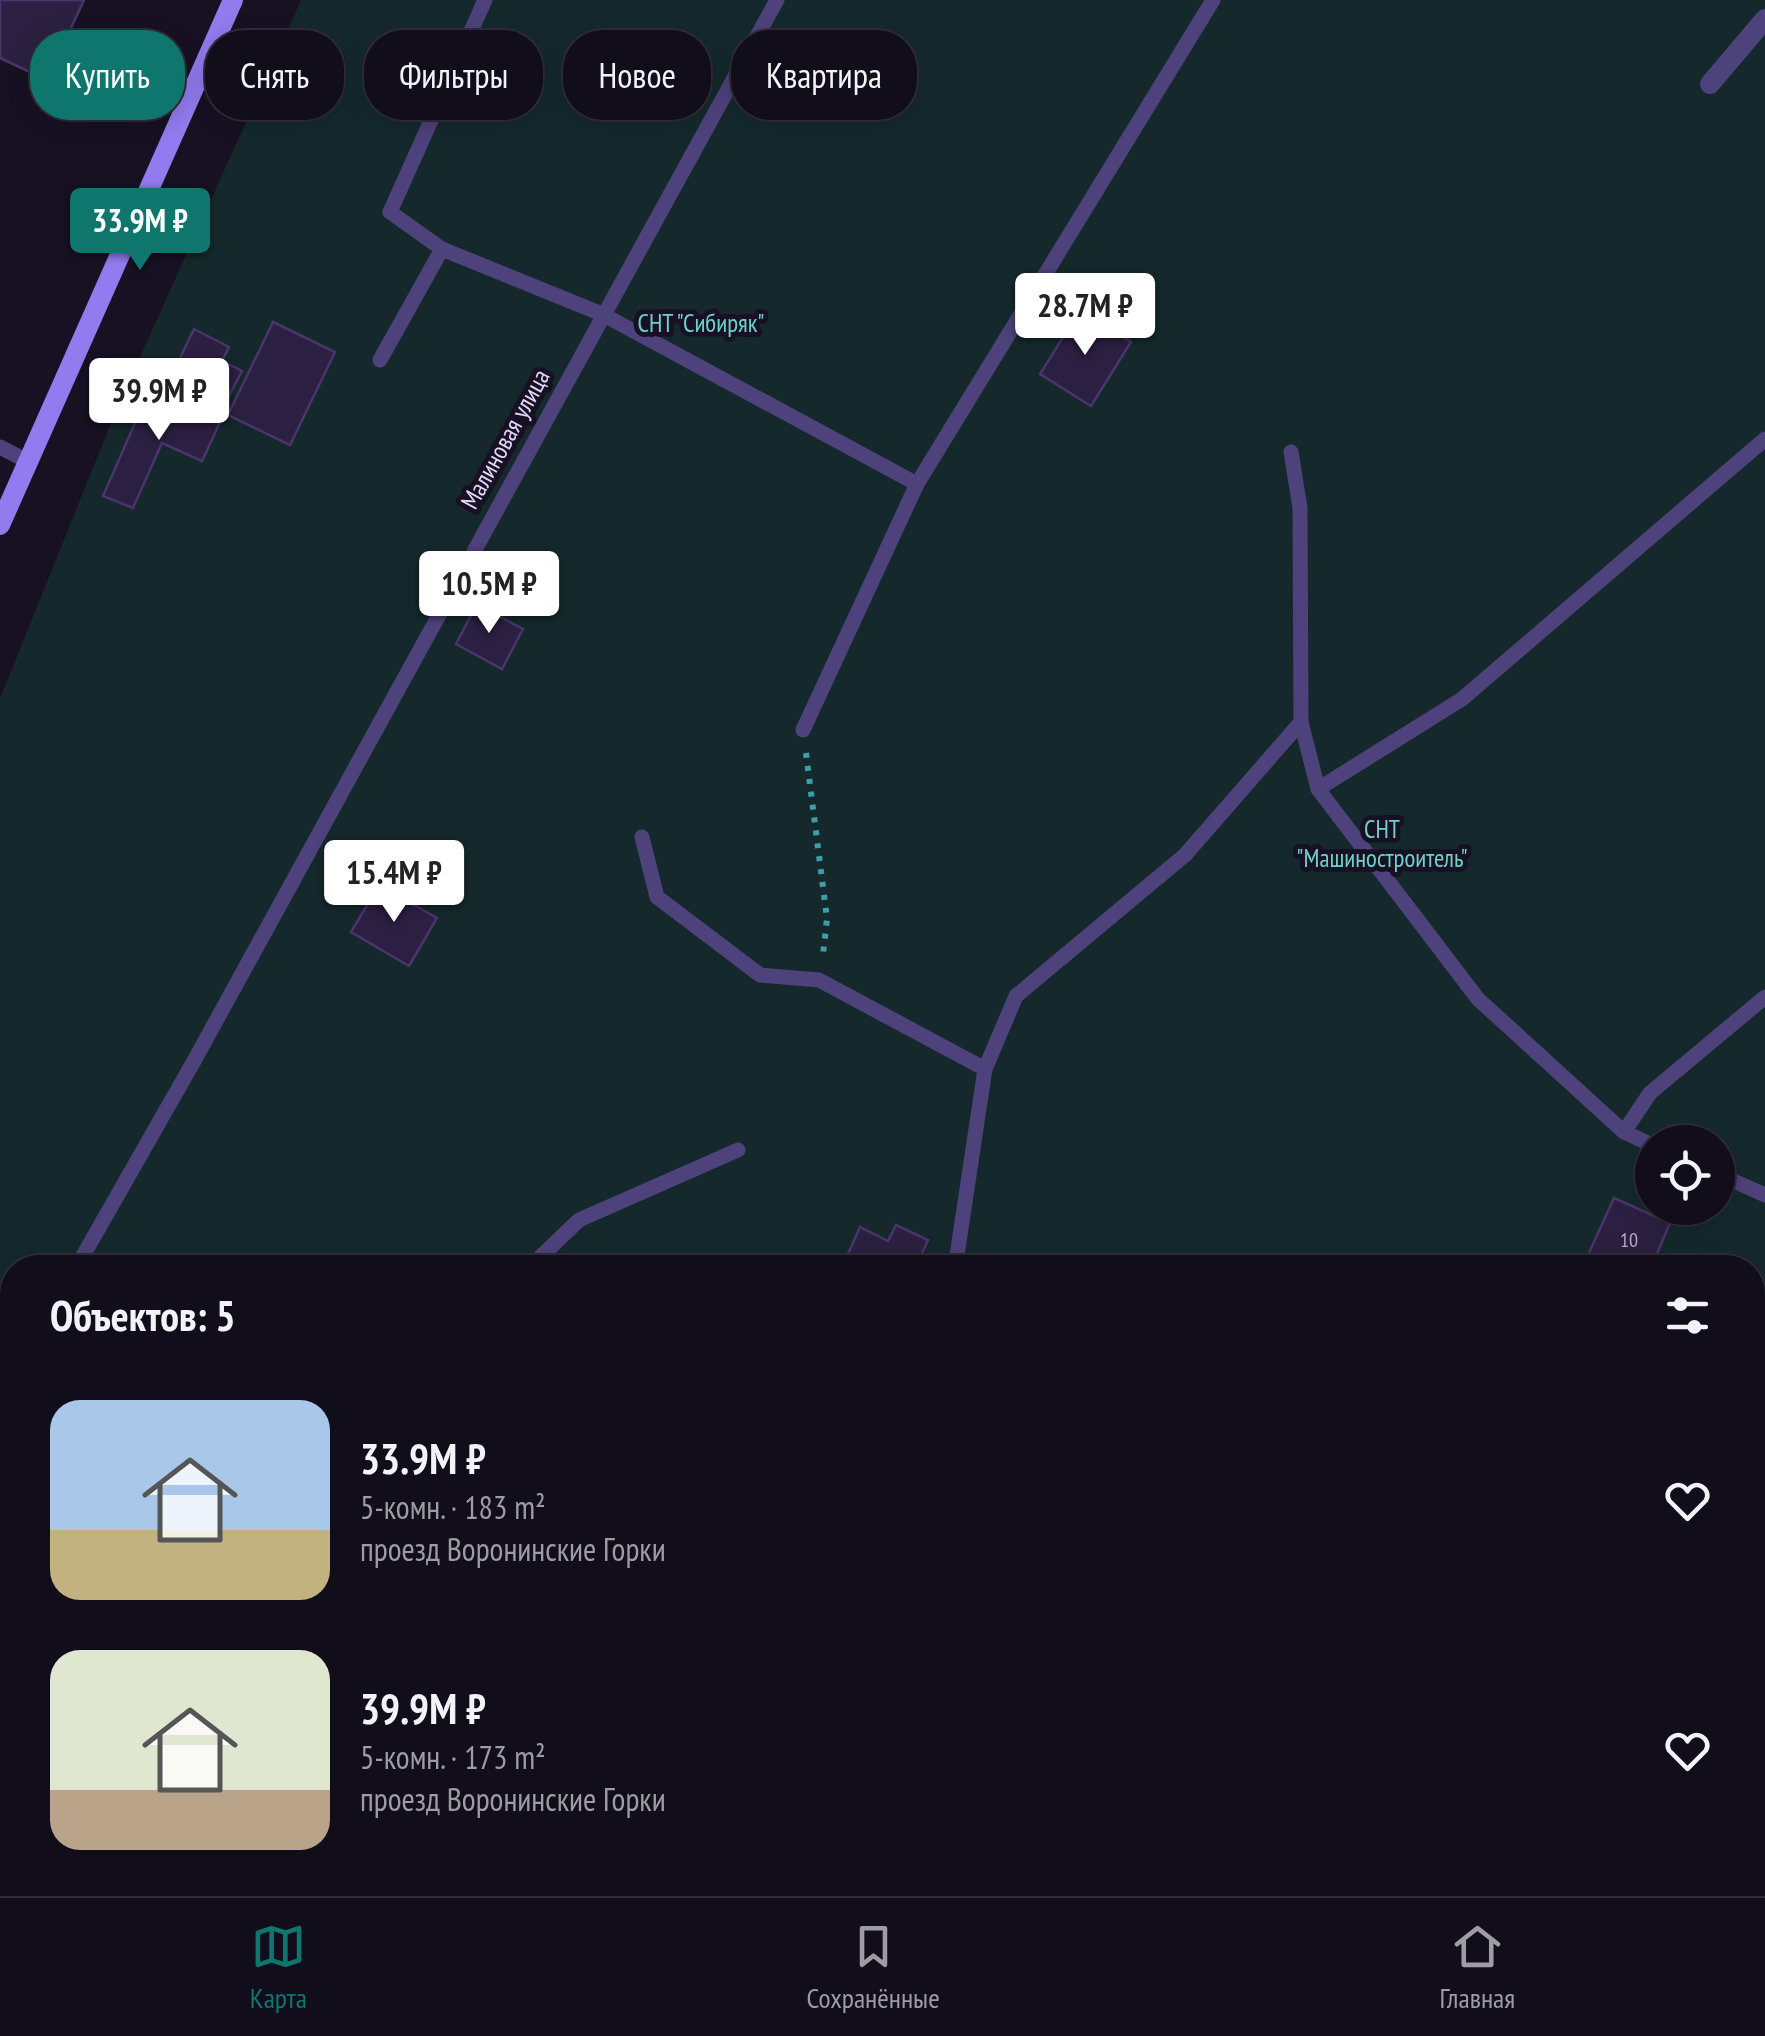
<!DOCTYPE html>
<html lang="ru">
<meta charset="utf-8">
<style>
body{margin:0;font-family:"PT Sans Narrow",sans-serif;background:#1e1b27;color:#f1f3f6;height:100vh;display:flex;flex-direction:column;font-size:38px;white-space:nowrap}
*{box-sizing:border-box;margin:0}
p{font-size:32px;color:#9c9ca2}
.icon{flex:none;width:55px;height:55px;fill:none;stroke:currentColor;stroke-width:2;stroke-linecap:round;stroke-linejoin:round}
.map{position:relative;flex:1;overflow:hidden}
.panel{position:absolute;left:0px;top:1255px;width:1765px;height:642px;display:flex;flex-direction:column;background:#110d1a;border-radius:40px 40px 0 0;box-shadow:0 5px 25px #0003,0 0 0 2px #302d39}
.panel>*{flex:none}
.banner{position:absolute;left:30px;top:30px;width:1000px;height:90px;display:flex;gap:20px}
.tools{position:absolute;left:1635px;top:1125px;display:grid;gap:20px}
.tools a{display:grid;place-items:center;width:100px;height:100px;border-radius:50%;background:#110d1a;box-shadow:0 5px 25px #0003,0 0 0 2px #302d39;font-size:50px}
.price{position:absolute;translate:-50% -85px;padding:0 22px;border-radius:10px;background:#fff;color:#222;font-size:32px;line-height:65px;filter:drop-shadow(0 2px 5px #0008)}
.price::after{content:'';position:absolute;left:50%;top:60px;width:30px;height:22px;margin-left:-15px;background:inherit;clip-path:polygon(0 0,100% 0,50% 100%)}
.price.current{background:#0f766e;color:#fff}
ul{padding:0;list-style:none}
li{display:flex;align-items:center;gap:30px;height:250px;padding:0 50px}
li span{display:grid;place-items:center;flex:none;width:280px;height:200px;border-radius:30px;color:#555}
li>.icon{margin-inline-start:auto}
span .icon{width:120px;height:120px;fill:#fffc;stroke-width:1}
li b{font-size:42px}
h2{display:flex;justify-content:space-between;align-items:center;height:120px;padding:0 50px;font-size:42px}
.tag{padding:0 35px;border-radius:40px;background:#110d1a;box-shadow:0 5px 25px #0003,0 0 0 2px #302d39;font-size:35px;line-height:90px}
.tag.current{background:#0f766e;color:#fff}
.tab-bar{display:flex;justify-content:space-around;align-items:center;height:140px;border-top:2px solid #302d39;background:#110d1a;font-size:28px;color:#9c9ca2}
.tab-bar a{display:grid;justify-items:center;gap:5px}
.tab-bar .current{color:#0f766e}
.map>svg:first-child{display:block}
.green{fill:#15292c;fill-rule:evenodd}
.building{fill:#2c2042;stroke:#49356b;stroke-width:2.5}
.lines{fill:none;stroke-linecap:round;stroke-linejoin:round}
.path{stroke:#3e9da8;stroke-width:6;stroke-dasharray:5 8;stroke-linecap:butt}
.lane{stroke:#4e427c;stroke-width:15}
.street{stroke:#4e427c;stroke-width:20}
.secondary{stroke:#927bee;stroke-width:20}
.labels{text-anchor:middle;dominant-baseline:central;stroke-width:10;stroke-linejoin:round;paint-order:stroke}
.number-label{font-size:20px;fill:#b4abcc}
.park-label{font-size:25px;fill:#6dd1c9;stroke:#171123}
.street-label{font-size:25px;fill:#e2d9fa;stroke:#171123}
</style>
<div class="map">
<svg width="1765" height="1896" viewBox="0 0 1765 1896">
<rect width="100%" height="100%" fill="#171123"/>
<!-- green -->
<path class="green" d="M 301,0 L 1765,0 L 1765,1896 L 0,1896 L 0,699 L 117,408 ZM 1652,1142 L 1718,1142 L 1718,1208 L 1652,1208 ZM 12,1268 L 1752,1268 L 1752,1885 L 12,1885 Z"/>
<!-- building -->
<g class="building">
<path d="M 0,0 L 84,0 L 47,80 L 0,58 Z"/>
<path d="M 1080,310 L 1131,342 L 1091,406 L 1040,374 Z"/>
<path d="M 273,322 L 335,352 L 290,445 L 228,415 Z"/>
<path d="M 194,329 L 229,347 L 222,361 L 242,371 L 222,409 L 169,381 Z"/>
<path d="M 150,389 L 221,420 L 202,461 L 162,443 L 133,508 L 103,496 Z"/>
<path d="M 477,604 L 523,629 L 502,669 L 456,644 Z"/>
<path d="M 379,885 L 437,918 L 409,966 L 351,932 Z"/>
<path d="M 1614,1198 L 1670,1223 L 1651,1268 L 1612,1268 L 1587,1257 Z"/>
<path d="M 896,1225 L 928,1240 L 915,1268 L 843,1265 L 860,1227 L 888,1241 Z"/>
</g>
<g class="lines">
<!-- path -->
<path class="path" d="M 806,753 L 827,919 L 823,954"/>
<!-- lane -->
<g class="lane">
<path d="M 485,0 L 390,212 L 442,249 L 602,314 L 917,484"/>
<path d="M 380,360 L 442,249"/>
<path d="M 0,447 L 29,462"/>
<path d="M 1291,452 L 1300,508 L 1301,722"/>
<path d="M 803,730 L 917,484 L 1213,0"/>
<path d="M 1318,789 L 1462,699 L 1765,439"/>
<path d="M 642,837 L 657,897 L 760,975 L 819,980 L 985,1069"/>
<path d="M 1624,1132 L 1650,1093 L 1765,997"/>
<path d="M 1718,1174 L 1765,1195"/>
<path d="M 76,1268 L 194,1061 L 777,0"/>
<path d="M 529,1268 L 579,1220 L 738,1150"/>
<path d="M 968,1268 L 956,1262 L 985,1069 L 1016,996 L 1185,855 L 1301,722 L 1318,789 L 1478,999 L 1624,1132 L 1652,1145"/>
<path d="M 0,1400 L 12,1378"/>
<path d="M 1752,1601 L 1765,1606"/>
<path d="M 0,1669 L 12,1676"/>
<path d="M 1752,1761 L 1765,1767"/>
<path d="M 0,1861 L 12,1844"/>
<path d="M 549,1885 L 584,1896"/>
<path d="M 1047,1885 L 1073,1896"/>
<path d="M 1658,1896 L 1663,1885"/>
</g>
<!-- street -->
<g class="street">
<path d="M 1710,84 L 1765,19"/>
<path d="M 954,1268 L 956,1262"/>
<path d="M 701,1896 L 706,1885"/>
</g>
<!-- secondary -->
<path class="secondary" d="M 0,525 L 233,0"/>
</g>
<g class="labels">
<!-- number labels -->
<g class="number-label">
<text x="1629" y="1240">10</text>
</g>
<!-- park labels -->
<g class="park-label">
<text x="701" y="323">СНТ "Сибиряк"</text>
<text x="1382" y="829">СНТ<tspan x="1382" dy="29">"Машиностроитель"</tspan></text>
</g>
<!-- street labels -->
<g class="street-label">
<text transform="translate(505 439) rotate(-61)">Малиновая улица</text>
</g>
</g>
</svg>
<div class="tools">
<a><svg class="icon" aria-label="locate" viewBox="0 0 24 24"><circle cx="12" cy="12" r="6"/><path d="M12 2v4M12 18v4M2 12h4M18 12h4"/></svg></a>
</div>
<b class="price current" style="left:140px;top:273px">33.9M ₽</b>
<b class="price" style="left:1085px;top:358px">28.7M ₽</b>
<b class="price" style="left:159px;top:443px">39.9M ₽</b>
<b class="price" style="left:489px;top:636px">10.5M ₽</b>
<b class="price" style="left:394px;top:925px">15.4M ₽</b>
<div class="banner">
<a class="tag current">Купить</a>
<a class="tag">Снять</a>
<a class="tag">Фильтры</a>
<a class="tag">Новое</a>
<a class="tag">Квартира</a>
</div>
<section class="panel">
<h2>Объектов: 5<svg class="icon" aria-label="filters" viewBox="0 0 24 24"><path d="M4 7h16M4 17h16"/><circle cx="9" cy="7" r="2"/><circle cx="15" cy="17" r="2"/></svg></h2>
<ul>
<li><span style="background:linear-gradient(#a9c7e8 65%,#c2b280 0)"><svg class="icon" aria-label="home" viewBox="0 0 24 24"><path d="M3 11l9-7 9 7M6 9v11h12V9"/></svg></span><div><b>33.9M ₽</b><p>5-комн. · 183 m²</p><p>проезд Воронинские Горки</p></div><svg class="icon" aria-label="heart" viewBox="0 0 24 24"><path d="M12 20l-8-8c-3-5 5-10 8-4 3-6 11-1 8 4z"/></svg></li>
<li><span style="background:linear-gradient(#dfe7d0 70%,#b9a48a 0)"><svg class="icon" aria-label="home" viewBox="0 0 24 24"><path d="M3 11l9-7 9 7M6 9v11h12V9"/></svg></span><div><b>39.9M ₽</b><p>5-комн. · 173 m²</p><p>проезд Воронинские Горки</p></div><svg class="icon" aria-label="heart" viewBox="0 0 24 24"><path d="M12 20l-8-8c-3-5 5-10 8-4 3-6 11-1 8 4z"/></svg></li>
</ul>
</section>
</div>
<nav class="tab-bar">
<a class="current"><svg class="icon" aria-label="map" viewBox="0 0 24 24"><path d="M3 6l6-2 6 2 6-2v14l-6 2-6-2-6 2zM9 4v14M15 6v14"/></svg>Карта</a>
<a><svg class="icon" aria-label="saved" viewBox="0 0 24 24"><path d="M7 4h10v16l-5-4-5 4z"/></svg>Сохранённые</a>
<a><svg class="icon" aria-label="home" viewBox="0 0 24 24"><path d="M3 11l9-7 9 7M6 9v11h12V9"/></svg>Главная</a>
</nav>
